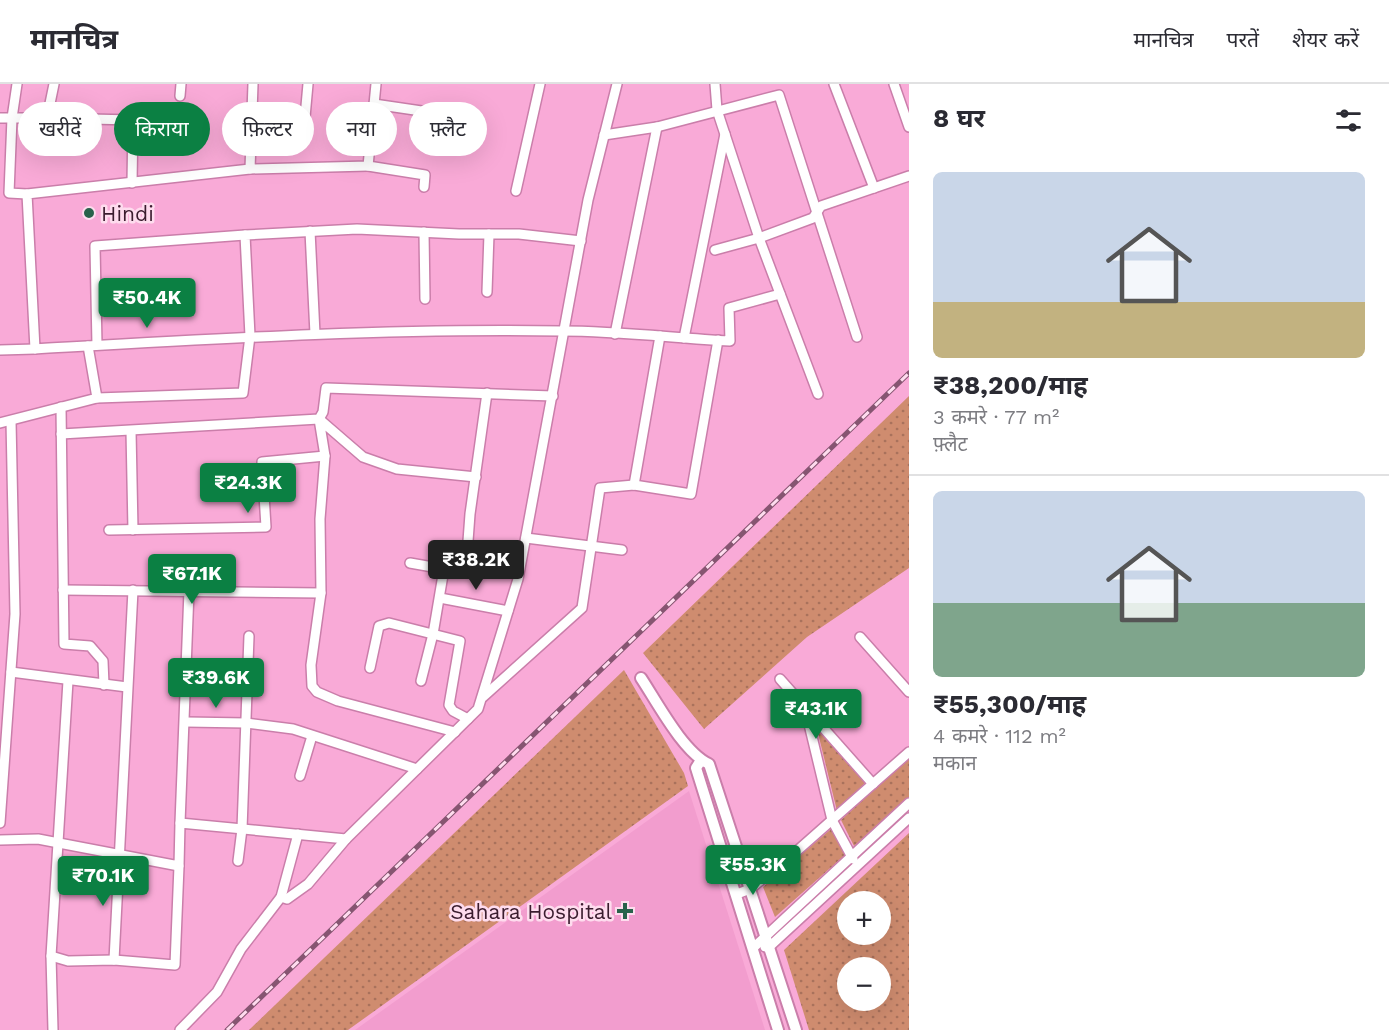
<!DOCTYPE html>
<html lang="hi">
<meta charset="utf-8">
<style>
body{margin:0;font-family:"Work Sans","Noto Sans Devanagari",sans-serif;background:#f7f7f7;color:#2b2b33;height:100vh;display:flex;flex-direction:column;font-size:22px;white-space:nowrap}
*{box-sizing:border-box;margin:0}
p{font-size:20px;color:#7c7c81}
.icon{flex:none;width:33px;height:33px;fill:none;stroke:currentColor;stroke-width:2;stroke-linecap:round;stroke-linejoin:round}
.map{position:relative;flex:1;overflow:hidden}
.drawer{display:flex;flex-direction:column;background:#fff;width:480px}
.drawer>*{flex:none}
.banner{position:absolute;left:18px;top:18px;width:570px;height:54px;display:flex;gap:12px}
.controls{position:absolute;left:837px;top:807px;display:grid;gap:12px}
.controls a{display:grid;place-items:center;width:54px;height:54px;border-radius:50%;background:#fff;box-shadow:0 6px 24px #0002;font-size:30px}
.price{position:absolute;translate:-50% -51px;padding:0 14px;border-radius:6px;background:#0b8043;color:#fff;font-size:20px;line-height:39px;filter:drop-shadow(0 2px 3px #0008)}
.price::after{content:'';position:absolute;left:50%;top:36px;width:18px;height:14px;margin-left:-9px;background:inherit;clip-path:polygon(0 0,100% 0,50% 100%)}
.price.selected{background:#222;color:#fff}
ul{padding:0;list-style:none}
li{display:grid;align-content:center;gap:12px;height:318px;padding:0 24px}
li+li{border-top:2px solid #e1e1e2}
li span{display:grid;place-items:center;height:186px;border-radius:9px;color:#555}
li>.icon{margin-inline-start:auto}
span .icon{width:108px;height:108px;fill:#fffc;stroke-width:1}
li b{font-size:26px}
h2{display:flex;justify-content:space-between;align-items:center;height:72px;padding:0 24px;font-size:26px}
.chip{padding:0 21px;border-radius:27px;background:#fff;box-shadow:0 6px 24px #0002;font-size:21px;line-height:54px}
.chip.selected{background:#0b8043;color:#fff}
header{display:flex;align-items:center;gap:36px;box-sizing:border-box;height:84px;padding:0 30px;background:#fff;border-bottom:2px solid #e1e1e2}
header strong{font-size:28px}
nav{display:flex;gap:33px;margin-inline-start:auto;font-size:21px}
main{display:flex;flex:1;min-height:0}
.map>svg:first-child{display:block}
.built{fill:#f29dce}
.green{fill:url(#green-dots);fill-rule:evenodd}
.lines{fill:none;stroke-linecap:round;stroke-linejoin:round}
.minor-casing{stroke:#ca7eaa;stroke-width:12}
.tertiary-casing{stroke:#ca7eaa;stroke-width:14}
.minor{stroke:#fff;stroke-width:9}
.tertiary{stroke:#fff;stroke-width:10}
.rail-casing{stroke:#865571;stroke-width:5}
.rail{stroke:#fedcee;stroke-width:3;stroke-dasharray:9;stroke-linecap:butt}
.poi-dot{fill:#29624b;stroke:#fedcee;stroke-width:2}
.labels{text-anchor:middle;dominant-baseline:central;stroke-width:5;stroke-linejoin:round;paint-order:stroke}
.poi-label{font-size:21px;fill:#3a1c2e;stroke:#fedcee;text-anchor:start}
</style>
<header>
<strong>मानचित्र</strong>
<nav><a>मानचित्र</a><a>परतें</a><a>शेयर करें</a></nav>
</header>
<main>
<div class="map">
<svg width="909" height="946" viewBox="0 0 909 946">
<defs>
<pattern id="green-dots" width="8" height="8" patternUnits="userSpaceOnUse" patternTransform="scale(1.5)"><rect width="8" height="8" fill="#cf8c6f"/><path d="M2 2h.1M6 6h.1" fill="none" stroke="#a9725c" stroke-width="1.8" stroke-linecap="round"/></pattern>
</defs>
<rect width="100%" height="100%" fill="#f9aad7"/>
<!-- built -->
<path class="built" d="M 689,707 L 765,946 L 355,946 Z"/>
<!-- green -->
<g class="green">
<path d="M 909,312 L 909,484 L 807,553 L 704,645 L 643,569 Z"/>
<path d="M 624,586 L 684,689 L 688,702 L 348,946 L 249,946 Z"/>
<path d="M 817,645 L 865,699 L 837,727 Z"/>
<path d="M 909,674 L 909,713 L 854,762 L 841,736 Z"/>
<path d="M 831,745 L 845,771 L 775,833 L 763,803 Z"/>
<path d="M 909,749 L 909,946 L 809,946 L 784,866 ZM 848,818 L 880,818 L 880,850 L 848,850 ZM 848,884 L 880,884 L 880,916 L 848,916 Z"/>
</g>
<g class="lines">
<!-- minor casing -->
<g class="minor-casing">
<g id="minor">
<path d="M 17,0 L 12,34 L 9,109 L 27,110"/>
<path d="M 376,0 L 368,82 L 250,85 L 27,110 L 35,265 C 210,255 386,244 562,247 C 618,247 674,254 730,257 L 729,224 L 780,210"/>
<path d="M 834,0 L 874,104"/>
<path d="M 894,0 L 909,43"/>
<path d="M 180,12 L 181,0"/>
<path d="M 374,20 L 435,29"/>
<path d="M 0,34 L 47,34 L 54,0"/>
<path d="M 47,34 L 133,36 L 132,99"/>
<path d="M 304,44 L 308,0"/>
<path d="M 604,51 L 657,43 L 779,11 L 857,253"/>
<path d="M 368,82 L 425,91 L 424,103"/>
<path d="M 250,85 L 253,0"/>
<path d="M 516,107 L 540,0"/>
<path d="M 310,147 L 315,250"/>
<path d="M 424,148 L 425,215"/>
<path d="M 715,166 L 759,154 L 717,26 L 715,0"/>
<path d="M 487,208 L 489,150"/>
<path d="M 615,250 L 657,43"/>
<path d="M 684,254 L 725,50"/>
<path d="M 97,261 L 95,162 L 245,151"/>
<path d="M 0,266 L 35,265"/>
<path d="M 818,310 L 759,154 L 813,134 L 821,122 L 909,92"/>
<path d="M 97,314 L 243,309 L 250,252 L 245,151 L 357,145 L 459,150 L 519,150 L 581,157"/>
<path d="M 61,323 L 64,560 L 90,562 L 103,577 L 104,601"/>
<path d="M 0,339 L 97,314 L 88,262"/>
<path d="M 131,347 L 133,446"/>
<path d="M 61,350 L 319,335 L 323,328 L 326,304 L 553,312"/>
<path d="M 634,401 L 660,252"/>
<path d="M 109,446 L 266,443 L 262,378 L 325,372"/>
<path d="M 526,454 L 622,466"/>
<path d="M 410,479 L 444,485 L 433,550 L 421,597"/>
<path d="M 466,484 L 470,430 L 487,309"/>
<path d="M 63,506 L 321,509"/>
<path d="M 440,514 L 508,527"/>
<path d="M 860,553 L 909,608"/>
<path d="M 370,584 L 379,542 L 389,539 L 460,557 L 449,621 L 453,627 L 468,635"/>
<path d="M 11,588 L 127,603"/>
<path d="M 780,595 L 873,700"/>
<path d="M 483,613 L 582,524 L 600,404 L 634,401 L 691,410 L 718,256"/>
<path d="M 812,631 L 808,636 L 832,736 L 853,775"/>
<path d="M 186,638 L 246,639 L 293,645 L 417,685"/>
<path d="M 455,648 L 338,617 L 317,608 L 312,602 L 311,581 L 321,509 L 320,435 L 325,372 L 319,335 L 363,373 L 397,385 L 476,393"/>
<path d="M 300,692 L 312,652"/>
<path d="M 0,739 L 15,530 L 11,337"/>
<path d="M 180,739 L 189,507"/>
<path d="M 0,756 L 38,755 L 179,782 L 180,739 L 346,755 L 478,625 L 518,495 L 588,116 L 617,0"/>
<path d="M 238,777 L 242,745 L 249,552"/>
<path d="M 737,810 L 750,805 L 798,766 L 909,668"/>
<path d="M 281,813 L 287,815 L 308,800 L 346,755"/>
<path d="M 765,863 L 769,863 L 909,734"/>
<path d="M 753,864 L 909,719"/>
<path d="M 51,872 L 68,877 L 114,876 L 175,881 L 179,782"/>
<path d="M 114,876 L 133,506"/>
<path d="M 53,946 L 51,872 L 68,597"/>
<path d="M 180,946 L 217,908 L 241,865 L 281,813 L 298,750"/>
</g>
</g>
<!-- tertiary casing -->
<g class="tertiary-casing">
<g id="tertiary">
<path d="M 641,594 C 657,618 683,668 709,680 L 796,946"/>
<path d="M 701,676 L 696,684 L 778,946"/>
</g>
</g>
<!-- minor -->
<use href="#minor" class="minor"/>
<!-- tertiary -->
<use href="#tertiary" class="tertiary"/>
<!-- rail casing -->
<g class="rail-casing">
<path id="rail" d="M 227,946 L 909,289"/>
</g>
<!-- rail -->
<use href="#rail" class="rail"/>
</g>
<!-- markers -->
<g class="poi-dot">
<circle cx="89" cy="129" r="6"/>
<path d="M622 818h6v6h6v6h-6v6h-6v-6h-6v-6h6z"/>
</g>
<g class="labels">
<!-- poi labels -->
<g class="poi-label">
<text x="101" y="129">Hindi</text>
<text x="612" y="827" text-anchor="end">Sahara Hospital</text>
</g>
</g>
</svg>
<div class="controls">
<a>+</a>
<a>−</a>
</div>
<b class="price" style="left:147px;top:245px">₹50.4K</b>
<b class="price" style="left:248px;top:430px">₹24.3K</b>
<b class="price selected" style="left:476px;top:507px">₹38.2K</b>
<b class="price" style="left:192px;top:521px">₹67.1K</b>
<b class="price" style="left:216px;top:625px">₹39.6K</b>
<b class="price" style="left:816px;top:656px">₹43.1K</b>
<b class="price" style="left:753px;top:812px">₹55.3K</b>
<b class="price" style="left:103px;top:823px">₹70.1K</b>
<div class="banner">
<a class="chip">खरीदें</a>
<a class="chip selected">किराया</a>
<a class="chip">फ़िल्टर</a>
<a class="chip">नया</a>
<a class="chip">फ़्लैट</a>
</div>
</div>
<section class="drawer">
<h2>8 घर<svg class="icon" aria-label="filters" viewBox="0 0 24 24"><path d="M4 7h16M4 17h16"/><circle cx="9" cy="7" r="2"/><circle cx="15" cy="17" r="2"/></svg></h2>
<ul>
<li><span style="background:linear-gradient(#c9d6e8 70%,#c2b280 0)"><svg class="icon" aria-label="home" viewBox="0 0 24 24"><path d="M3 11l9-7 9 7M6 9v11h12V9"/></svg></span><div><b>₹38,200/माह</b><p>3 कमरे · 77 m²</p><p>फ़्लैट</p></div></li>
<li><span style="background:linear-gradient(#c9d6e8 60%,#7fa58c 0)"><svg class="icon" aria-label="home" viewBox="0 0 24 24"><path d="M3 11l9-7 9 7M6 9v11h12V9"/></svg></span><div><b>₹55,300/माह</b><p>4 कमरे · 112 m²</p><p>मकान</p></div></li>
</ul>
</section>
</main>
